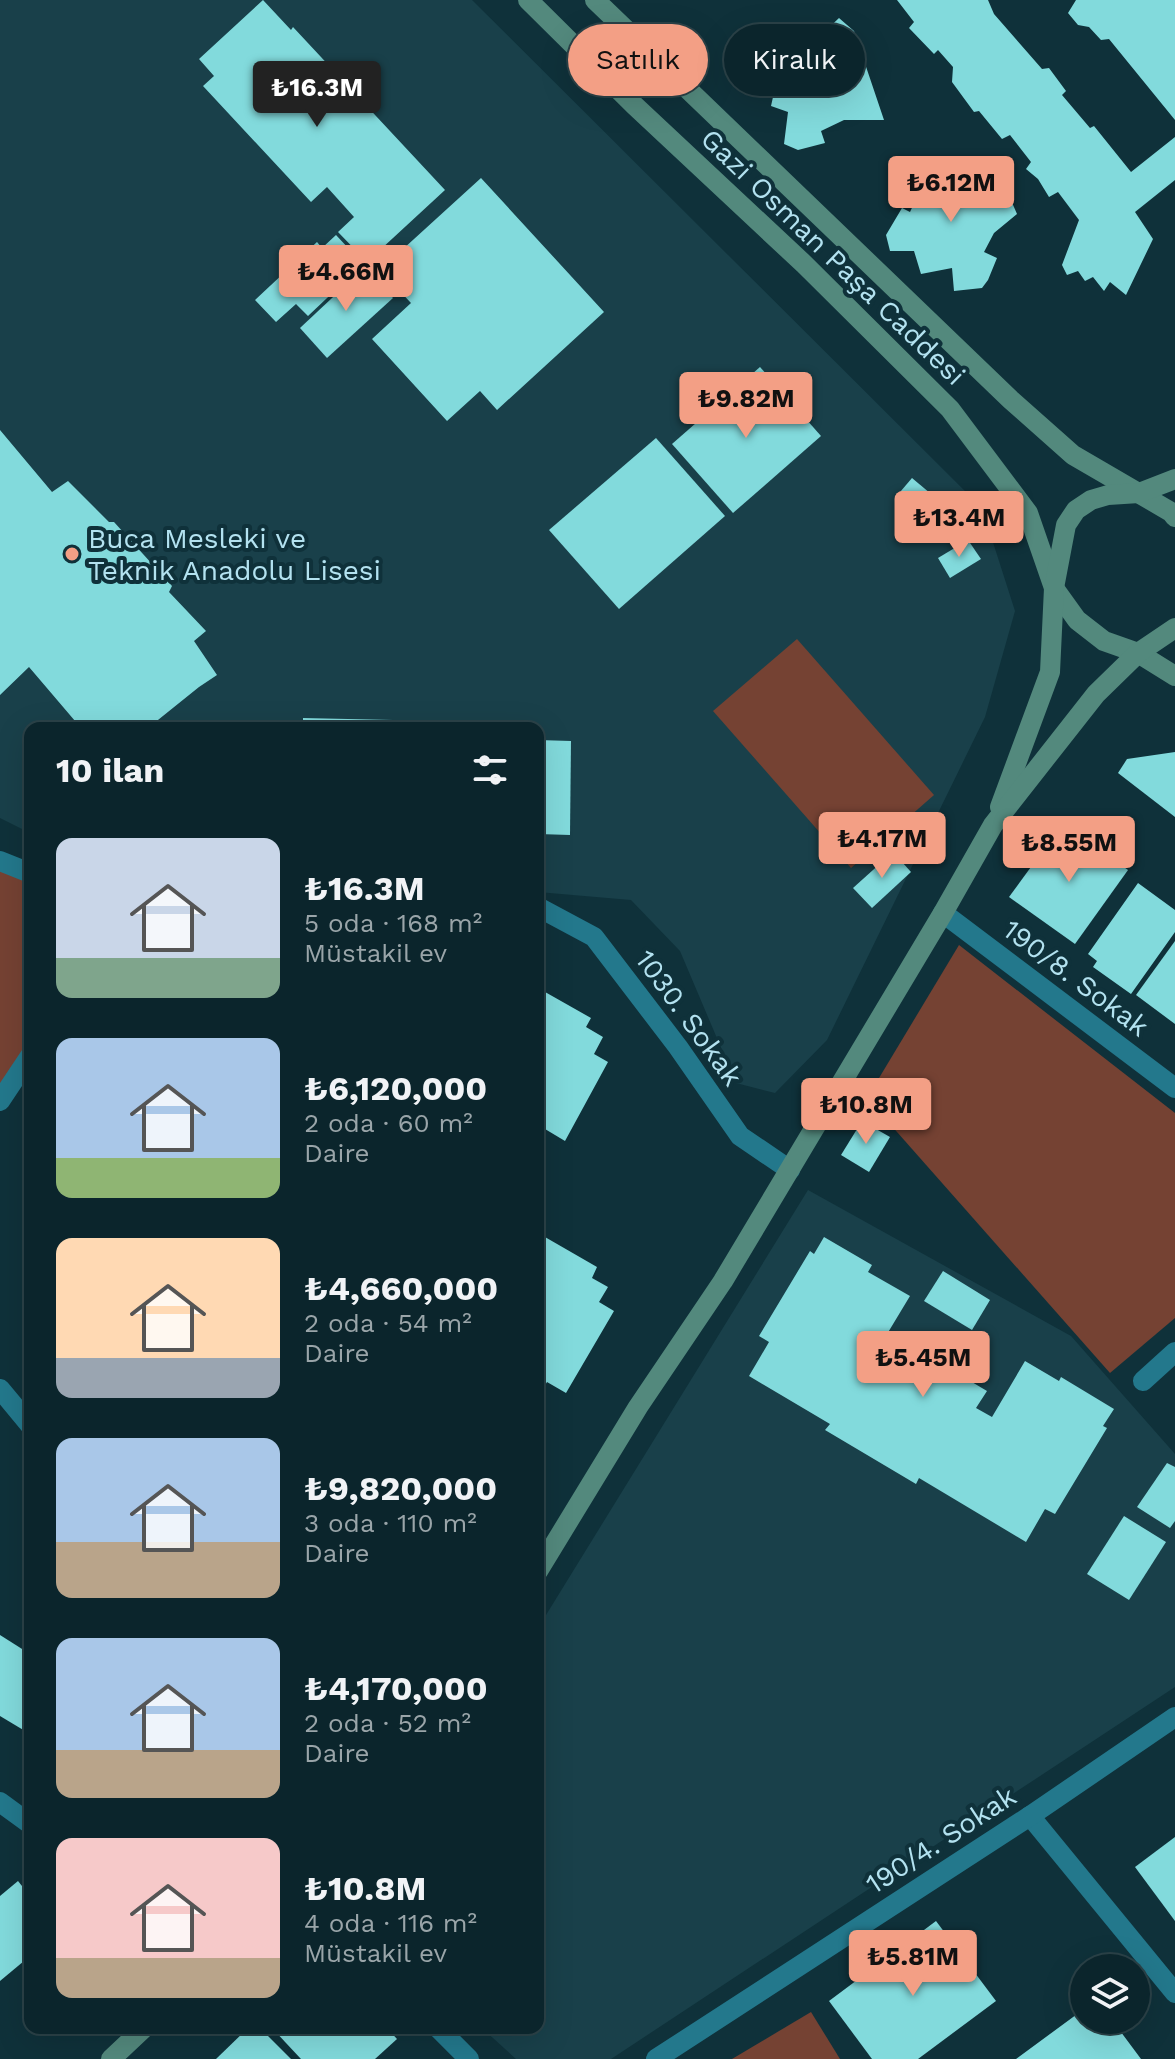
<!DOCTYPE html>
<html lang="tr">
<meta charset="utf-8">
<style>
body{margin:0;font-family:"Work Sans",sans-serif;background:#142d34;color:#f1f3f6;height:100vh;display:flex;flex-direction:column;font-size:30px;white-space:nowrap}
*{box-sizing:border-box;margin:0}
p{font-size:26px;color:#9aa5a9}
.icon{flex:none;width:44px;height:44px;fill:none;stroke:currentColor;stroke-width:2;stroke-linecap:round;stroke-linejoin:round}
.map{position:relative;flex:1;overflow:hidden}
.drawer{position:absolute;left:24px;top:722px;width:520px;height:1312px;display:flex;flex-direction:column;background:#0b252c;border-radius:16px;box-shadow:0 8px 32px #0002,0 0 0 2px #2b4248}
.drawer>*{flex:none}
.top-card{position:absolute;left:568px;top:24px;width:486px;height:72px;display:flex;gap:16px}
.tools{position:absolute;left:1070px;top:1954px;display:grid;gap:16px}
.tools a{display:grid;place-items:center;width:80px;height:80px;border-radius:50%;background:#0b252c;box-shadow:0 8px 32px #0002,0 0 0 2px #2b4248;font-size:40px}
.price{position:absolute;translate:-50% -68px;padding:0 18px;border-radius:8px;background:#f39f85;color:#111;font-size:26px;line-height:52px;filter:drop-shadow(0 2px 4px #0008)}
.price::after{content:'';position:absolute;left:50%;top:48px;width:24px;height:18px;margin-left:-12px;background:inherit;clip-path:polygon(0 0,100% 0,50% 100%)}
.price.on{background:#222;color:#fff}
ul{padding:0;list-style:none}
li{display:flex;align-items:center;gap:24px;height:200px;padding:0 32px}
li span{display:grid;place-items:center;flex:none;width:224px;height:160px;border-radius:16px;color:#555}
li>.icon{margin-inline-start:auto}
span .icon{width:96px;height:96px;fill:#fffc;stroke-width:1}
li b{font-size:34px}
h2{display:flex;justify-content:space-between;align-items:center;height:96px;padding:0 32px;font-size:34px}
.chip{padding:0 28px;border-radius:36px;background:#0b252c;box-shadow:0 8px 32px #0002,0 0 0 2px #2b4248;font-size:28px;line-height:72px}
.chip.on{background:#f39f85;color:#111}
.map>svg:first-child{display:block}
.built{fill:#19404a}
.green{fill:#754233}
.building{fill:#82dadc}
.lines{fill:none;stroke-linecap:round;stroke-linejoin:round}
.minor{stroke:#23788c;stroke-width:20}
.secondary{stroke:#53897d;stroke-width:20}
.poi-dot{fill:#f39f85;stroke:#0f313a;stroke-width:3}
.labels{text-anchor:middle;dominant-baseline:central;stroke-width:8;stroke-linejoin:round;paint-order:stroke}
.street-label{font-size:28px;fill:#b3e2f0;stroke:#0f313a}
.poi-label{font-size:28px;fill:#b3e2f0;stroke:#0f313a;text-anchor:start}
</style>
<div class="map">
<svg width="1175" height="2059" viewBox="0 0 1175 2059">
<rect width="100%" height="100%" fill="#0f313a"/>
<!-- built -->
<g class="built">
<path d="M 0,0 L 472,0 L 982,508 L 1015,611 L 985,717 L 827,1040 L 775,1093 L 736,1083 L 680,951 L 631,900 L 538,892 L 538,728 L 30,728 L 30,833 L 0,818 Z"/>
<path d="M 808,1190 L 1071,1336 L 1175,1454 L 1175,1687 L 611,2059 L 516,2059 L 482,2028 L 538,2028 L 538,1628 Z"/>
</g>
<!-- green -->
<g class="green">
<path d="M 797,639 L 934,795 L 851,868 L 713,711 Z"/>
<path d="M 0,861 L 30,873 L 30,1056 L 0,1101 Z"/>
<path d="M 959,945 L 1175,1113 L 1175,1318 L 1110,1373 L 867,1098 Z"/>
<path d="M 811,2012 L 840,2059 L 732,2059 Z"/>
</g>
<!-- building -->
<g class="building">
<path d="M 263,0 L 291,30 L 293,27 L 445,190 L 367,262 L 338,232 L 354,217 L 327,187 L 311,202 L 203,86 L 214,76 L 199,59 Z"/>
<path d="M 897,0 L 988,0 L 994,14 L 1042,69 L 1049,68 L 1066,91 L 1062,95 L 1090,128 L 1094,126 L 1131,172 L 1175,137 L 1175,180 L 1135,212 L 1153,239 L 1126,295 L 1110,282 L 1104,291 L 1093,277 L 1085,281 L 1078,271 L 1067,275 L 1062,265 L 1079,220 L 1058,192 L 1049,197 L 1038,179 L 1026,169 L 1031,162 L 1010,135 L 1002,139 L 979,111 L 974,112 L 952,82 L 953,67 L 938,50 L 934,54 L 909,28 L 914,22 Z"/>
<path d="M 1076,0 L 1175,0 L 1175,120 L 1109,39 L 1101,40 L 1089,27 L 1078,25 L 1068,13 Z"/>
<path d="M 839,18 L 854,31 L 884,120 L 844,120 L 821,131 L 825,143 L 798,150 L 784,144 L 788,112 L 771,106 L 777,79 L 758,72 L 765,43 L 796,33 L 800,46 L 816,40 Z"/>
<path d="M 933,158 L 1010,198 L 1017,214 L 994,233 L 984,252 L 997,258 L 988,280 L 982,288 L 954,291 L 952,268 L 921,274 L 914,251 L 890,251 L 886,235 L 902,208 L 910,212 L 918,195 L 916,159 Z"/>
<path d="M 481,178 L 604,312 L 497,410 L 480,391 L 447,421 L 372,339 L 411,303 L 380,270 Z"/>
<path d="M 336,235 L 363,264 L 308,316 L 296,304 L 276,322 L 255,300 L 317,242 L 322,248 Z"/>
<path d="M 364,268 L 393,298 L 327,358 L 300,328 Z"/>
<path d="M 760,367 L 821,436 L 733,513 L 672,444 Z"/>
<path d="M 0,430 L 52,492 L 68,481 L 109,522 L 114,522 L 172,586 L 169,592 L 206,631 L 194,641 L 217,675 L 199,687 L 148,728 L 81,728 L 29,667 L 0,695 Z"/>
<path d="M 656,438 L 725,516 L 619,609 L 549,530 Z"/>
<path d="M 912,478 L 943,504 L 927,524 L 895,498 Z"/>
<path d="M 968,540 L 981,559 L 950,578 L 938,558 Z"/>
<path d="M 303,718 L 438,721 L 438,728 L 303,728 Z"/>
<path d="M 538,740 L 571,741 L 570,835 L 538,834 Z"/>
<path d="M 1175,752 L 1175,817 L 1118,773 L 1127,759 Z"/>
<path d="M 1063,823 L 1128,870 L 1075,944 L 1009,897 Z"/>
<path d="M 893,852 L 911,872 L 872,908 L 853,888 Z"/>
<path d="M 1138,883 L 1175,910 L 1175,932 L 1131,994 L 1093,967 L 1097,961 L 1088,954 Z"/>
<path d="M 1175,941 L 1175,1024 L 1136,995 Z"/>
<path d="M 538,988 L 591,1018 L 586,1027 L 603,1037 L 594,1054 L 608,1062 L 565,1141 L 545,1129 L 538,1141 Z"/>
<path d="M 862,1121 L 890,1137 L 869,1172 L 841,1155 Z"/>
<path d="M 538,1233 L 597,1267 L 592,1278 L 608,1287 L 599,1302 L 614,1311 L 566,1393 L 547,1382 L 538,1397 Z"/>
<path d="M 824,1237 L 872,1265 L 868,1272 L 910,1296 L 875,1354 L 890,1364 L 903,1341 L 987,1391 L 976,1408 L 992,1417 L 1025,1361 L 1059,1381 L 1061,1377 L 1114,1409 L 1103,1426 L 1107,1428 L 1055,1514 L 1045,1509 L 1026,1542 L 919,1478 L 916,1484 L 825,1430 L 830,1424 L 749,1376 L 769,1342 L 759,1336 L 810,1251 L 814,1254 Z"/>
<path d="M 943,1271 L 990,1300 L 972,1330 L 924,1301 Z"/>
<path d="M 1167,1463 L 1175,1467 L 1175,1521 L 1170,1528 L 1137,1507 Z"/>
<path d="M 1124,1516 L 1166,1542 L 1129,1600 L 1087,1574 Z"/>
<path d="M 0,1635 L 30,1654 L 30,1734 L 0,1716 Z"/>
<path d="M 1175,1837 L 1175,1921 L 1135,1867 Z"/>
<path d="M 18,1881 L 30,1896 L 30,1956 L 0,1981 L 0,1896 Z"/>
<path d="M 936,1921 L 996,2001 L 918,2059 L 872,2059 L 829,2001 Z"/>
<path d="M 1084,2009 L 1084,2020 L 1112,2020 L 1141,2059 L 1016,2059 Z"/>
<path d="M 248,2028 L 260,2028 L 291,2059 L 216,2059 Z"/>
<path d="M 272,2028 L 387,2028 L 397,2039 L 375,2059 L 301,2059 Z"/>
</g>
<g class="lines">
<!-- minor -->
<g class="minor">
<path d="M 0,861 L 30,873"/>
<path d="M 538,907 L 594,937 L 678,1047 L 740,1136 L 790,1170"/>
<path d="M 943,913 L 1175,1088"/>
<path d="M 0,1101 L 30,1056"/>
<path d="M 1143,1381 L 1175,1352"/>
<path d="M 0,1389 L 30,1425"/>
<path d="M 0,1802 L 30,1824"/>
<path d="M 1030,1816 L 1175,1993"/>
<path d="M 438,2028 L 469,2059"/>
<path d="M 656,2059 L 1030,1816 L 1175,1717"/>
</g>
<!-- secondary -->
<g class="secondary">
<path d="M 528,0 L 634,105 L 804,264 L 950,409 L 1028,513 L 1054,588 L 1077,620 L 1104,641 L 1138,653 L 1175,676"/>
<path d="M 595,0 L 1011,400 L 1073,455 L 1171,512 L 1175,517"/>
<path d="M 1000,807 L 1050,672 L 1054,588 L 1066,525 L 1076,510 L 1091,500 L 1108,495 L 1139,493 L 1175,479"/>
<path d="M 538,1571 L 638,1407 L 723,1281 L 943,913 L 993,825 L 1096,694 L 1138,653 L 1175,628"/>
<path d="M 111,2059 L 144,2028"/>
</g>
</g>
<!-- markers -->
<circle class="poi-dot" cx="72" cy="554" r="8"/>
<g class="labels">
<!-- street labels -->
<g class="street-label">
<text transform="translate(833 257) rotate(44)">Gazi Osman Paşa Caddesi</text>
<text transform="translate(1076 978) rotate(37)">190/8. Sokak</text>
<text transform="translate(689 1018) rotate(54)">1030. Sokak</text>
<text transform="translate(941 1840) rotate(-33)">190/4. Sokak</text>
</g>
<!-- poi labels -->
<g class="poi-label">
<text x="88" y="538">Buca Mesleki ve<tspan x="88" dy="32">Teknik Anadolu Lisesi</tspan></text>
</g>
</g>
</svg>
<div class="tools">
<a><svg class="icon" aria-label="layers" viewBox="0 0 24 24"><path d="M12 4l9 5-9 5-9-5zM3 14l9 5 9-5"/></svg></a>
</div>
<b class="price on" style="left:317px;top:129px">₺16.3M</b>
<b class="price" style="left:951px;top:224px">₺6.12M</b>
<b class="price" style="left:346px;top:313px">₺4.66M</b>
<b class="price" style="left:746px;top:440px">₺9.82M</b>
<b class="price" style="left:959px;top:559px">₺13.4M</b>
<b class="price" style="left:882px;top:880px">₺4.17M</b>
<b class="price" style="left:1069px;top:884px">₺8.55M</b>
<b class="price" style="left:866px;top:1146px">₺10.8M</b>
<b class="price" style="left:923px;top:1399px">₺5.45M</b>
<b class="price" style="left:913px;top:1998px">₺5.81M</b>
<div class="top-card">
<a class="chip on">Satılık</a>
<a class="chip">Kiralık</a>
</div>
<section class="drawer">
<h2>10 ilan<svg class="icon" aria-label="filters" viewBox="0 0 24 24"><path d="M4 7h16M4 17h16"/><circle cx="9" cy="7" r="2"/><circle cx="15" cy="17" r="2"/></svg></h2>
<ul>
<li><span style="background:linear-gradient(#c9d6e8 75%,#7fa58c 0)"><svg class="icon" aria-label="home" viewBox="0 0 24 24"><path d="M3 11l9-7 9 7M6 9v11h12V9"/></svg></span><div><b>₺16.3M</b><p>5 oda · 168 m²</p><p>Müstakil ev</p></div></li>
<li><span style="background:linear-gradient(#a9c7e8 75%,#8fb573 0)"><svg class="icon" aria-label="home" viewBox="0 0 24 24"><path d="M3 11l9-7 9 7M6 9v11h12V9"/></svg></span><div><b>₺6,120,000</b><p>2 oda · 60 m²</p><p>Daire</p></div></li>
<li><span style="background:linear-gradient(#ffd9b3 75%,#9aa5b1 0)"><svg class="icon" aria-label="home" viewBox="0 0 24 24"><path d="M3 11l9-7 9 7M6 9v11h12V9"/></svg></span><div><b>₺4,660,000</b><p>2 oda · 54 m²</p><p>Daire</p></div></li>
<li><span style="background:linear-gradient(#a9c7e8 65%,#b9a48a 0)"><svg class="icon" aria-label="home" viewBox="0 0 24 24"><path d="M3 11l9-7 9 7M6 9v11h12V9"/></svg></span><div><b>₺9,820,000</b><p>3 oda · 110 m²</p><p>Daire</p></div></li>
<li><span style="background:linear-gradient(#a9c7e8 70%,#b9a48a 0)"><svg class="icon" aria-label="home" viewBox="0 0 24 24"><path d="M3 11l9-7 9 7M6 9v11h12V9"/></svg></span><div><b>₺4,170,000</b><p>2 oda · 52 m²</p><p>Daire</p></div></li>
<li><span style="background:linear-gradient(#f6c9c9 75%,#b9a48a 0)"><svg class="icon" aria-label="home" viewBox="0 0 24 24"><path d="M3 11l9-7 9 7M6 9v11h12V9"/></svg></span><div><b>₺10.8M</b><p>4 oda · 116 m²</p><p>Müstakil ev</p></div></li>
</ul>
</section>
</div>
